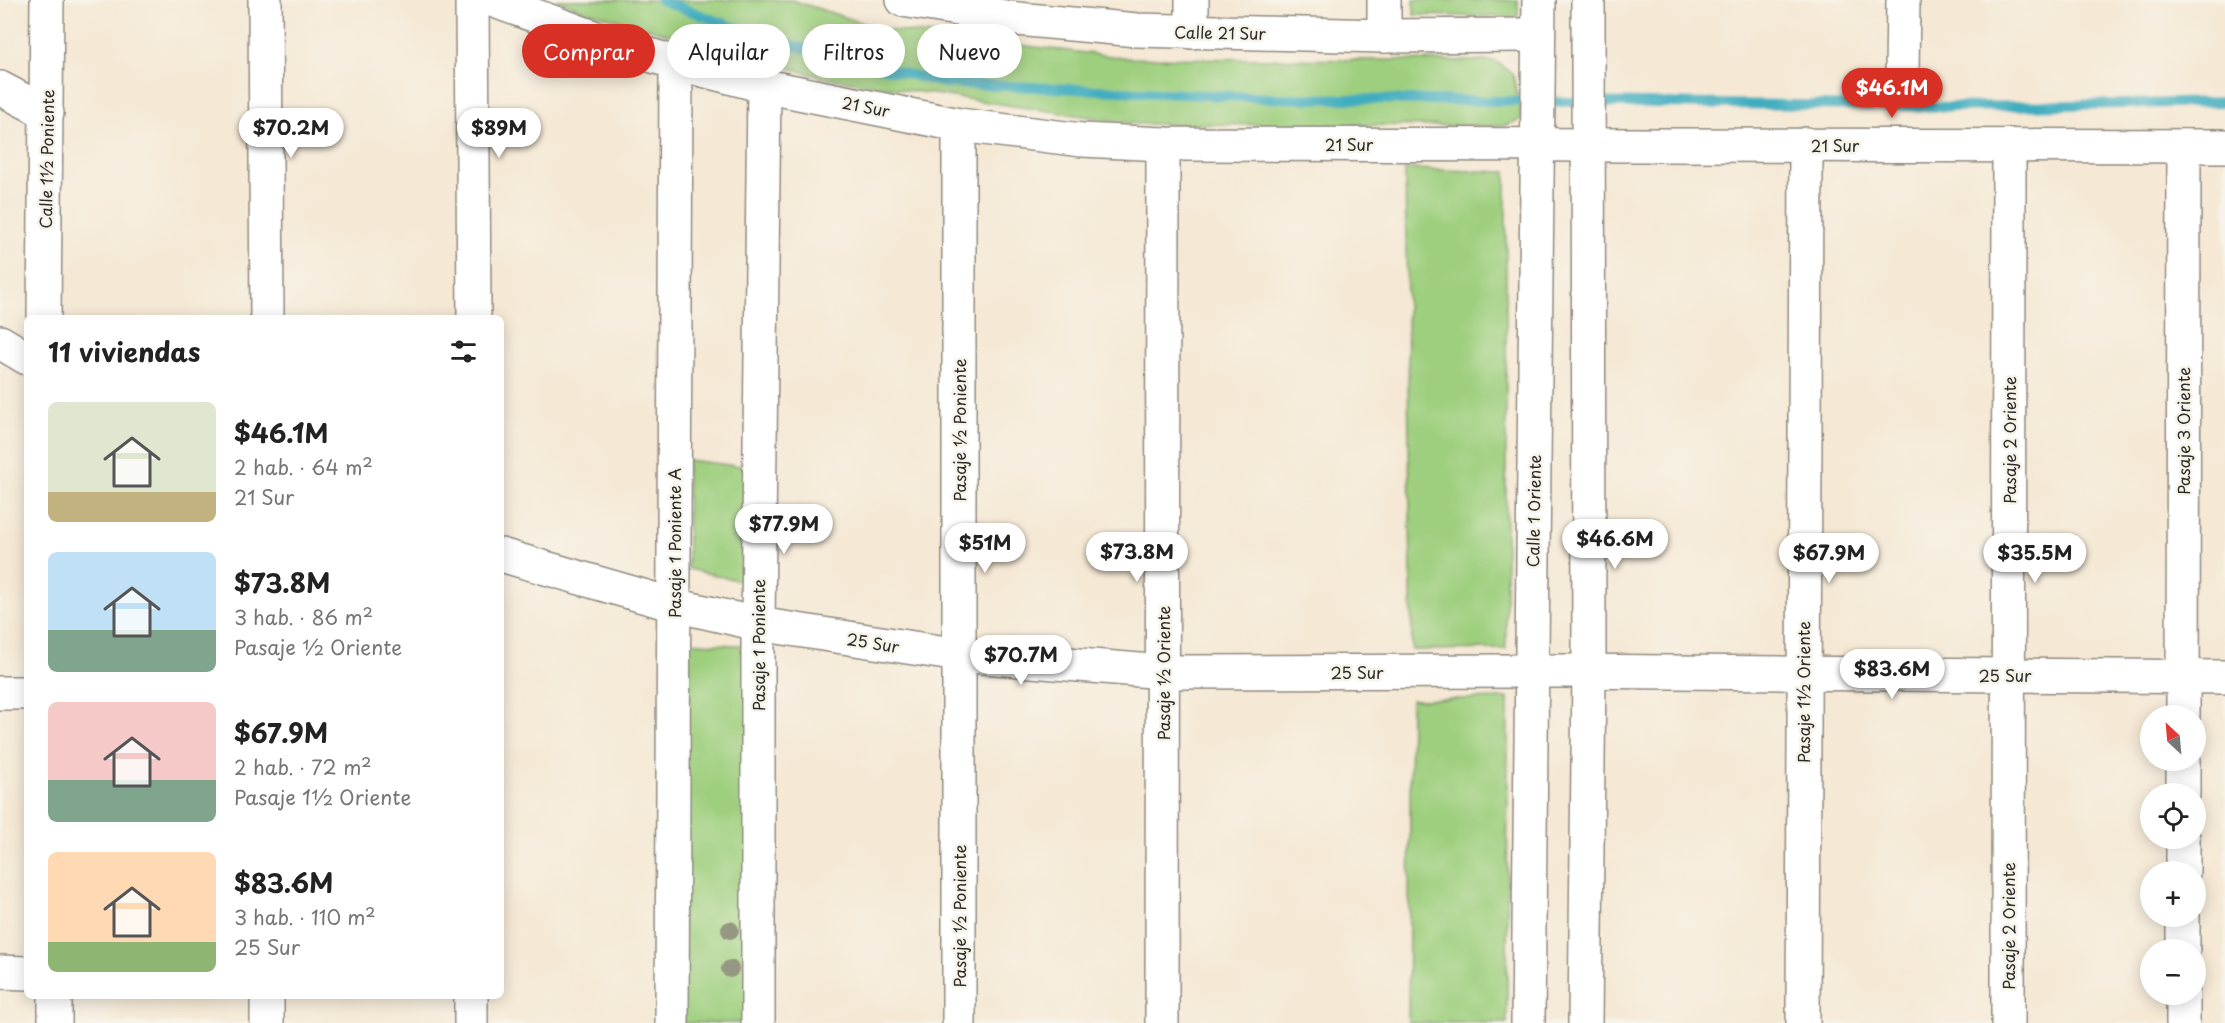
<!DOCTYPE html>
<html lang="es">
<meta charset="utf-8">
<style>
body{margin:0;font-family:"Playpen Sans",sans-serif;background:#f2f2f2;color:#222;height:100vh;display:flex;flex-direction:column;font-size:22px;white-space:nowrap}
*{box-sizing:border-box;margin:0}
p{font-size:20px;color:#767676}
.icon{flex:none;width:33px;height:33px;fill:none;stroke:currentColor;stroke-width:2;stroke-linecap:round;stroke-linejoin:round}
.map{position:relative;flex:1;overflow:hidden}
.sheet{position:absolute;left:24px;top:315px;width:480px;height:684px;display:flex;flex-direction:column;background:#fff;border-radius:9px;box-shadow:0 3px 15px #0003}
.sheet>*{flex:none}
.top-card{position:absolute;left:522px;top:24px;width:570px;height:54px;display:flex;gap:12px}
.needle{width:39px;rotate:334deg}
.tools{position:absolute;left:2140px;top:705px;display:grid;gap:12px}
.tools a{display:grid;place-items:center;width:66px;height:66px;border-radius:50%;background:#fff;box-shadow:0 3px 15px #0003;font-size:30px}
.price{position:absolute;translate:-50% -51px;padding:0 14px;border-radius:21px;background:#fff;color:#222;font-size:20px;line-height:39px;filter:drop-shadow(0 2px 3px #0008)}
.price::after{content:'';position:absolute;left:50%;top:36px;width:18px;height:14px;margin-left:-9px;background:inherit;clip-path:polygon(0 0,100% 0,50% 100%)}
.price.selected{background:#d93025;color:#fff}
ul{padding:0;list-style:none}
li{display:flex;align-items:center;gap:18px;height:150px;padding:0 24px}
li span{display:grid;place-items:center;flex:none;width:168px;height:120px;border-radius:9px;color:#555}
li>.icon{margin-inline-start:auto}
span .icon{width:72px;height:72px;fill:#fffc;stroke-width:1}
li b{font-size:26px}
h2{display:flex;justify-content:space-between;align-items:center;height:72px;padding:0 24px;font-size:26px}
.tag{padding:0 21px;border-radius:27px;background:#fff;box-shadow:0 3px 15px #0003;font-size:21px;line-height:54px}
.tag.selected{background:#d93025;color:#fff}
.map>svg:first-child{display:block}
.green{fill:#9ecf7e;stroke:#647d54;stroke-width:1.5}
.lines{fill:none;stroke-linecap:round;stroke-linejoin:round}
.stream{stroke:#41adbf;stroke-width:10}
.minor-casing{stroke:#908a80;stroke-width:36}
.minor{stroke:#fff;stroke-width:33}
.tree{fill:#969783}
.labels{text-anchor:middle;dominant-baseline:central;stroke-width:5;stroke-linejoin:round;paint-order:stroke}
.street-label{font-size:16px;fill:#2b2b2b;stroke:#f7f3e8}
</style>
<div class="map">
<svg width="2225" height="1023" viewBox="0 0 2225 1023">
<rect width="100%" height="100%" fill="#f7f3e8"/>
<filter id="ink" filterUnits="userSpaceOnUse"><feTurbulence type="fractalNoise" baseFrequency=".0167" numOctaves="2"/><feDisplacementMap in="SourceGraphic" scale="12" xChannelSelector="R" yChannelSelector="G"/><feConvolveMatrix kernelMatrix="1 2 1 2 8 2 1 2 1" color-interpolation-filters="sRGB"/></filter>
<filter id="wash" filterUnits="userSpaceOnUse"><feTurbulence type="fractalNoise" baseFrequency=".008" numOctaves="4" result="noise"/><feDisplacementMap in="SourceGraphic" scale="24" xChannelSelector="R" yChannelSelector="G"/><feGaussianBlur stdDeviation="1.35" result="paint"/><feColorMatrix in="noise" values="0 0 0 0 0 0 0 0 0 0 0 0 0 0 0 0 0 1.4 0 .05"/><feComposite in="paint" operator="in"/></filter>
<g filter="url(#wash)">
<rect width="100%" height="100%" fill="#f5e8d4"/>
<!-- green -->
<g class="green">
<path d="M 556,0 L 792,0 L 881,29 L 1128,58 L 1495,61 L 1513,74 L 1522,119 L 1503,126 L 1137,124 L 825,78 L 586,11 Z"/>
<path d="M 1414,0 L 1518,0 L 1518,17 L 1414,15 Z"/>
<path d="M 1405,169 L 1506,172 L 1506,649 L 1412,650 Z"/>
<path d="M 687,460 L 746,467 L 741,581 L 688,569 Z"/>
<path d="M 682,642 L 751,646 L 751,1023 L 682,1023 Z"/>
<path d="M 1508,698 L 1507,1023 L 1408,1023 L 1411,700 Z"/>
</g>
<g class="lines">
<!-- stream -->
<path class="stream" d="M 661,0 L 763,38 L 944,83 L 1269,98 L 1958,107 L 2225,102"/>
</g>
</g>
<g filter="url(#ink)">
<g class="lines">
<!-- minor casing -->
<g class="minor-casing">
<g id="minor">
<path d="M 265,0 L 267,318"/>
<path d="M 472,0 L 474,318"/>
<path d="M 492,0 L 607,42 L 676,63 L 764,86 L 959,125 L 1082,140 L 1163,144 L 2225,146"/>
<path d="M 903,0 L 1017,19 L 1137,30 L 1384,36 L 1538,35"/>
<path d="M 1192,32 L 1192,0"/>
<path d="M 1384,36 L 1384,0"/>
<path d="M 1902,73 L 1903,0"/>
<path d="M 0,88 L 47,113"/>
<path d="M 959,125 L 959,1023"/>
<path d="M 44,318 L 47,0"/>
<path d="M 0,342 L 27,358"/>
<path d="M 501,555 L 674,605 L 758,624 L 959,655 L 1163,672 L 1560,671 L 2225,677"/>
<path d="M 0,693 L 27,693"/>
<path d="M 2183,716 L 2184,146"/>
<path d="M 2183,760 L 2183,794"/>
<path d="M 2183,838 L 2183,872"/>
<path d="M 2183,916 L 2183,950"/>
<path d="M 0,972 L 27,973"/>
<path d="M 2183,994 L 2183,1023"/>
<path d="M 55,996 L 55,1023"/>
<path d="M 267,1023 L 267,996"/>
<path d="M 471,1023 L 471,996"/>
<path d="M 672,1023 L 676,63"/>
<path d="M 758,1023 L 758,624 L 764,86"/>
<path d="M 1162,1023 L 1163,144"/>
<path d="M 1528,1023 L 1539,0"/>
<path d="M 1585,1023 L 1589,672 L 1588,0"/>
<path d="M 1803,1023 L 1806,144"/>
<path d="M 2008,1023 L 2009,145"/>
</g>
</g>
<!-- minor -->
<use href="#minor" class="minor"/>
</g>
<!-- trees -->
<g class="tree">
<circle cx="730" cy="930" r="9"/>
<circle cx="730" cy="969" r="9"/>
</g>
</g>
<g class="labels">
<!-- street labels -->
<g class="street-label">
<text transform="translate(1220 32) rotate(1)">Calle 21 Sur</text>
<text transform="translate(866 106) rotate(11)">21 Sur</text>
<text x="1349" y="144">21 Sur</text>
<text x="1835" y="145">21 Sur</text>
<text transform="translate(46 159) rotate(-89)">Calle 1½ Poniente</text>
<text transform="translate(959 430) rotate(-90)">Pasaje ½ Poniente</text>
<text transform="translate(2183 431) rotate(-90)">Pasaje 3 Oriente</text>
<text transform="translate(2009 440) rotate(-90)">Pasaje 2 Oriente</text>
<text transform="translate(1533 511) rotate(-89)">Calle 1 Oriente</text>
<text transform="translate(674 543) rotate(-90)">Pasaje 1 Poniente A</text>
<text transform="translate(873 642) rotate(9)">25 Sur</text>
<text transform="translate(758 645) rotate(-90)">Pasaje 1 Poniente</text>
<text x="1357" y="672">25 Sur</text>
<text transform="translate(1163 673) rotate(-90)">Pasaje ½ Oriente</text>
<text x="2005" y="675">25 Sur</text>
<text transform="translate(1803 692) rotate(-90)">Pasaje 1½ Oriente</text>
<text transform="translate(959 916) rotate(-90)">Pasaje ½ Poniente</text>
<text transform="translate(2008 926) rotate(-90)">Pasaje 2 Oriente</text>
</g>
</g>
</svg>
<div class="tools">
<a><svg class="needle" viewBox="-14 -14 28 28"><path d="M0-13l5 13h-10z" fill="#e53935"/><path d="M0 13l5-13h-10z" fill="#767676"/></svg></a>
<a><svg class="icon" aria-label="locate" viewBox="0 0 24 24"><circle cx="12" cy="12" r="6"/><path d="M12 2v4M12 18v4M2 12h4M18 12h4"/></svg></a>
<a>+</a>
<a>−</a>
</div>
<b class="price selected" style="left:1892px;top:119px">$46.1M</b>
<b class="price" style="left:291px;top:159px">$70.2M</b>
<b class="price" style="left:499px;top:159px">$89M</b>
<b class="price" style="left:784px;top:555px">$77.9M</b>
<b class="price" style="left:1615px;top:570px">$46.6M</b>
<b class="price" style="left:985px;top:574px">$51M</b>
<b class="price" style="left:1137px;top:583px">$73.8M</b>
<b class="price" style="left:1829px;top:584px">$67.9M</b>
<b class="price" style="left:2035px;top:584px">$35.5M</b>
<b class="price" style="left:1021px;top:686px">$70.7M</b>
<b class="price" style="left:1892px;top:700px">$83.6M</b>
<div class="top-card">
<a class="tag selected">Comprar</a>
<a class="tag">Alquilar</a>
<a class="tag">Filtros</a>
<a class="tag">Nuevo</a>
</div>
<section class="sheet">
<h2>11 viviendas<svg class="icon" aria-label="filters" viewBox="0 0 24 24"><path d="M4 7h16M4 17h16"/><circle cx="9" cy="7" r="2"/><circle cx="15" cy="17" r="2"/></svg></h2>
<ul>
<li><span style="background:linear-gradient(#dfe7d0 75%,#c2b280 0)"><svg class="icon" aria-label="home" viewBox="0 0 24 24"><path d="M3 11l9-7 9 7M6 9v11h12V9"/></svg></span><div><b>$46.1M</b><p>2 hab. · 64 m²</p><p>21 Sur</p></div></li>
<li><span style="background:linear-gradient(#bfe0f5 65%,#7fa58c 0)"><svg class="icon" aria-label="home" viewBox="0 0 24 24"><path d="M3 11l9-7 9 7M6 9v11h12V9"/></svg></span><div><b>$73.8M</b><p>3 hab. · 86 m²</p><p>Pasaje ½ Oriente</p></div></li>
<li><span style="background:linear-gradient(#f6c9c9 65%,#7fa58c 0)"><svg class="icon" aria-label="home" viewBox="0 0 24 24"><path d="M3 11l9-7 9 7M6 9v11h12V9"/></svg></span><div><b>$67.9M</b><p>2 hab. · 72 m²</p><p>Pasaje 1½ Oriente</p></div></li>
<li><span style="background:linear-gradient(#ffd9b3 75%,#8fb573 0)"><svg class="icon" aria-label="home" viewBox="0 0 24 24"><path d="M3 11l9-7 9 7M6 9v11h12V9"/></svg></span><div><b>$83.6M</b><p>3 hab. · 110 m²</p><p>25 Sur</p></div></li>
</ul>
</section>
</div>
